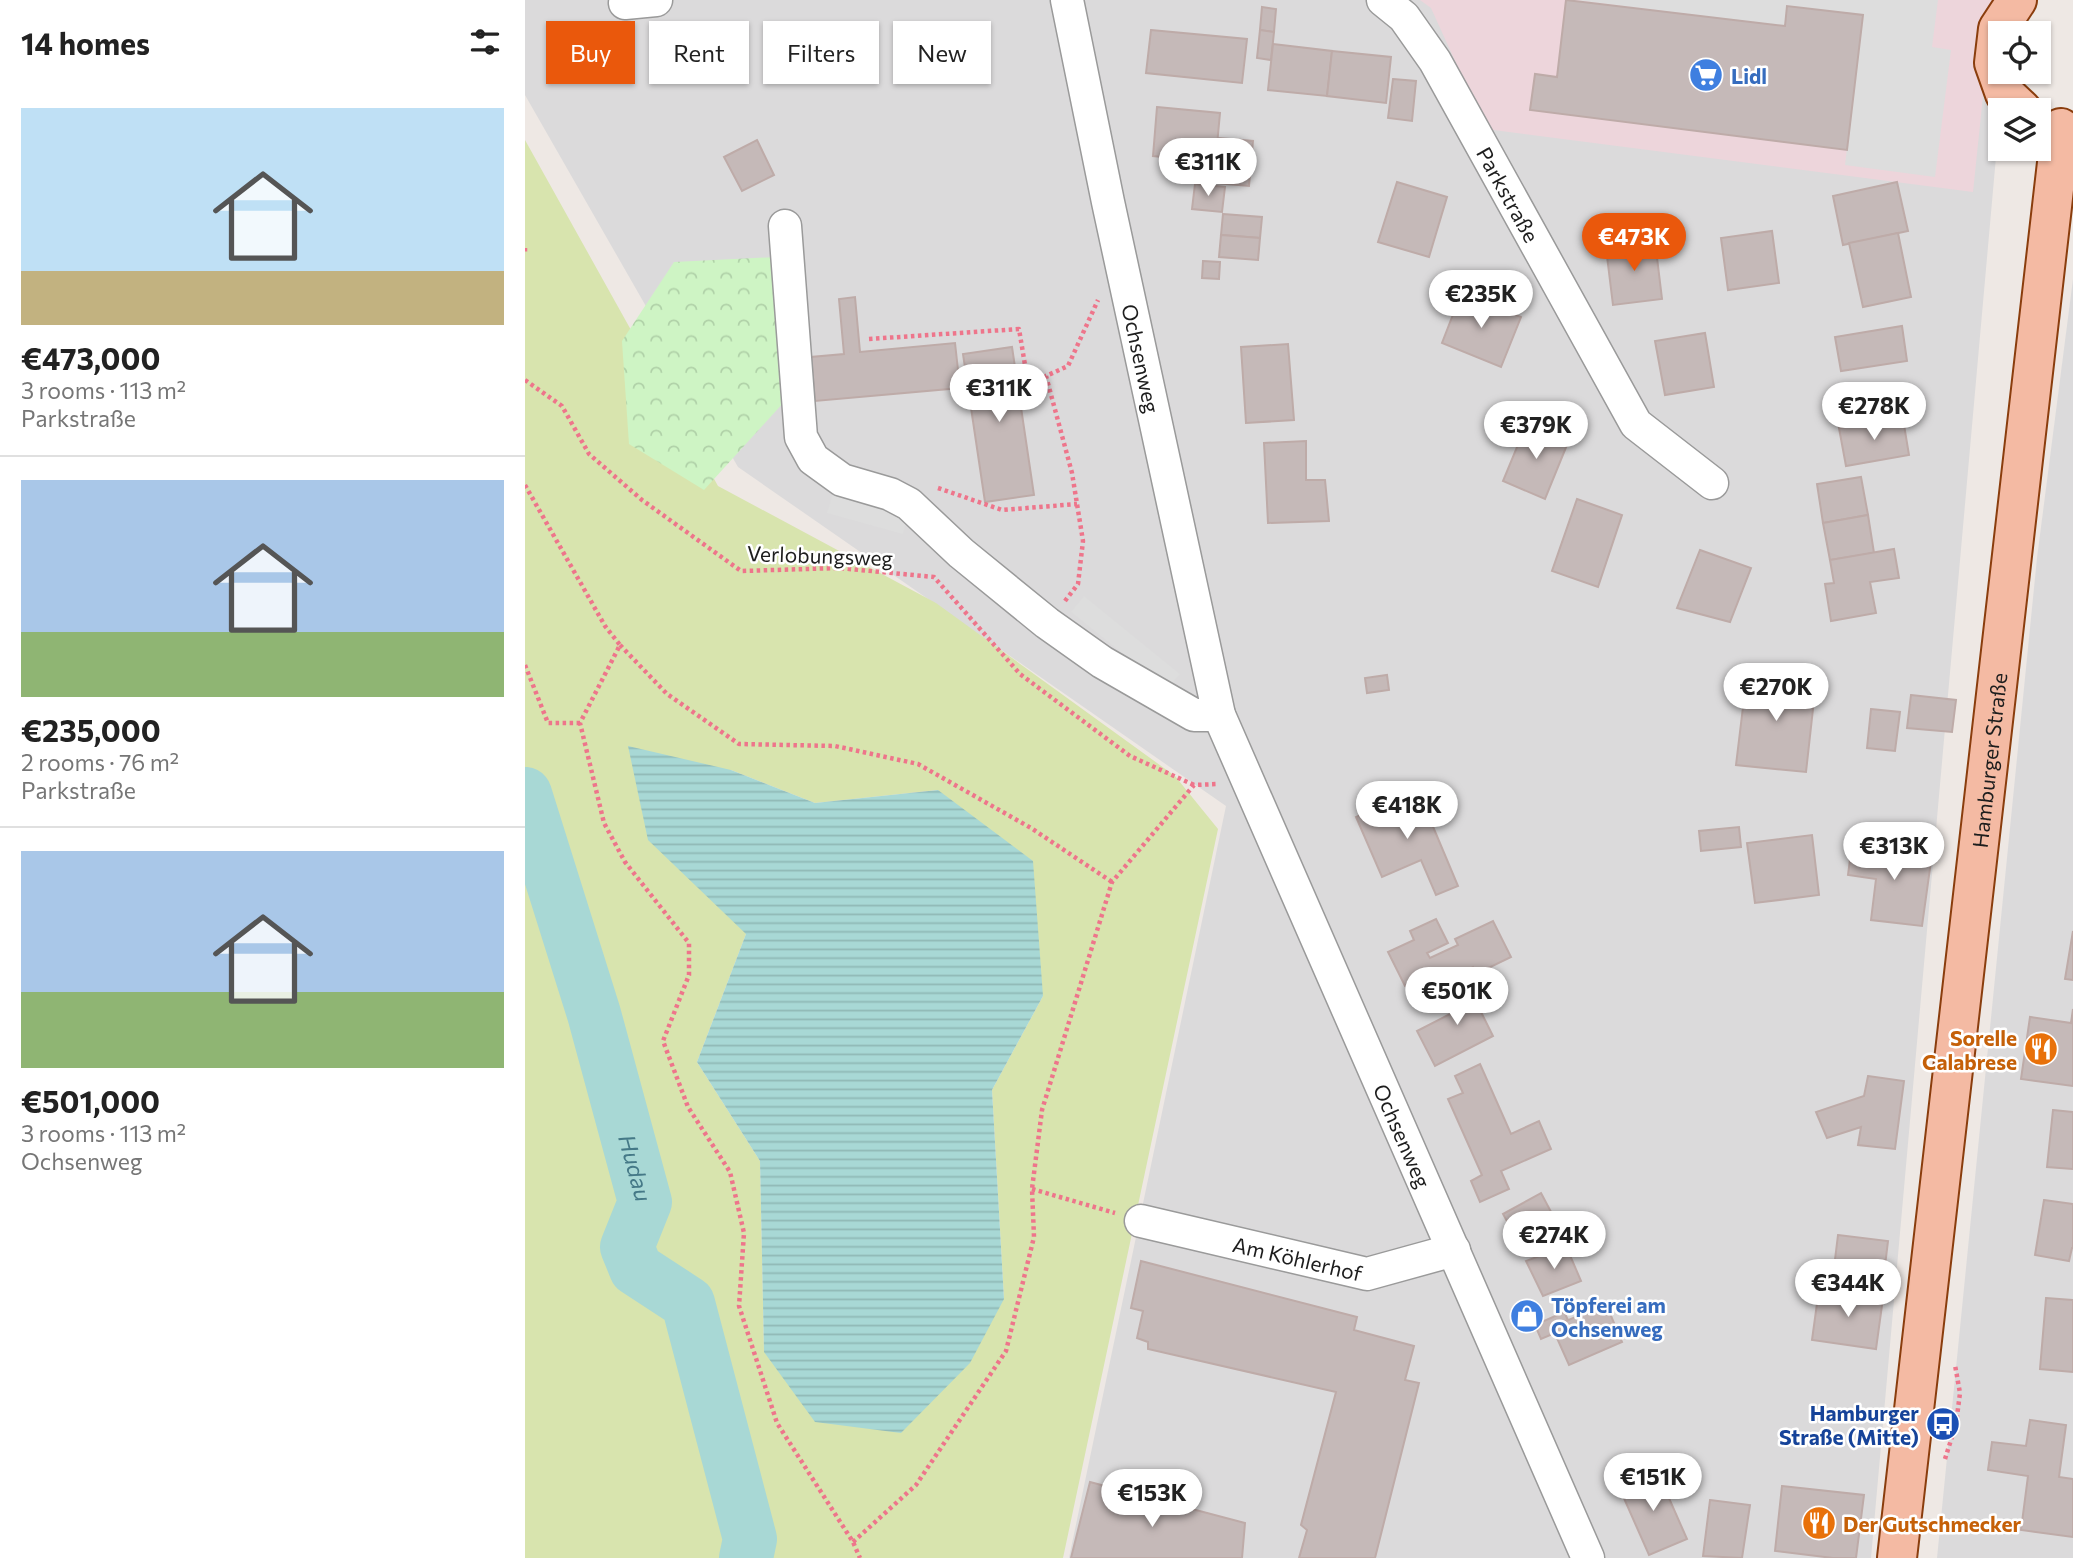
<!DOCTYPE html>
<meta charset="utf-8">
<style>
body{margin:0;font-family:Commissioner,sans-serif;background:#f2f2f2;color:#222;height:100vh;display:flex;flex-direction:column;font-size:26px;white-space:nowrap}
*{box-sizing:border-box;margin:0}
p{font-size:23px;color:#767676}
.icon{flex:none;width:38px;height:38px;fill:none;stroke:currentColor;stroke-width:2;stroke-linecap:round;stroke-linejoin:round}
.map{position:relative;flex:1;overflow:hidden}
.sheet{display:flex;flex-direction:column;background:#fff;width:525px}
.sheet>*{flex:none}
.banner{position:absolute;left:21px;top:21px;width:665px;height:63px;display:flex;gap:14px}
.controls{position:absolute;left:1463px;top:21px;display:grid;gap:14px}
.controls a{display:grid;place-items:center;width:63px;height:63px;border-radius:0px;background:#fff;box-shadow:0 2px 5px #0004;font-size:35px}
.price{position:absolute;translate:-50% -60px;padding:0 16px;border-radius:24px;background:#fff;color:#222;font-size:23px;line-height:46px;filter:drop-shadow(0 2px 4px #0008)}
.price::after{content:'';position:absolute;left:50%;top:42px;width:21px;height:16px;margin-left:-10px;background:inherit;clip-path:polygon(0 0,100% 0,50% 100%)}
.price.current{background:#ea580c;color:#fff}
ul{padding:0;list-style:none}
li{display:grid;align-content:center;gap:14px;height:371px;padding:0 21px}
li+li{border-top:2px solid #e0e0e0}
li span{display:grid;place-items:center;height:217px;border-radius:0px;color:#555}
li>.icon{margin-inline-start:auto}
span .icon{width:126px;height:126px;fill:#fffc;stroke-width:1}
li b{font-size:30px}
h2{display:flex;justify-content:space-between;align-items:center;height:84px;padding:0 21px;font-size:30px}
.tag{padding:0 24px;border-radius:0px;background:#fff;box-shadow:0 2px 5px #0004;font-size:24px;line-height:63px}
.tag.current{background:#ea580c;color:#fff}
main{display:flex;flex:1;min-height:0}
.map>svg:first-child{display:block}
.residential{fill:#dbdadb}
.commercial{fill:#edd5db}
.grass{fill:#d8e4ae;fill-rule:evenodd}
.park{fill:url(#park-crowns)}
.parking{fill:#ddd}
.water{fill:url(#water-rules)}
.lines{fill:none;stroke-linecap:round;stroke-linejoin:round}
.river{stroke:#a8d8d5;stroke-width:54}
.building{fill:#c5b9b8;stroke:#beaba8;stroke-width:2}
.minor-casing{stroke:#9a9a9a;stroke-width:35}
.major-casing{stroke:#8a3d0d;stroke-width:42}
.path{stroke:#ee758b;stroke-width:4.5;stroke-dasharray:3.5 3.5;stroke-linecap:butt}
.minor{stroke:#fff;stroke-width:32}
.major{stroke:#f4baa3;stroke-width:38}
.labels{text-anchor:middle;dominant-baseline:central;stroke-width:5;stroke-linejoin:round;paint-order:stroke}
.shop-label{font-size:21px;font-weight:bold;fill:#366cbe;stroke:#fff;text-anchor:start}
.street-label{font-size:21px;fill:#1d1d1d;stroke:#fff}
.food-label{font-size:21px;font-weight:bold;fill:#c56008;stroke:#fff;text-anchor:end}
.transit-label{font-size:21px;font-weight:bold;fill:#164399;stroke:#fff;text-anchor:end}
.water-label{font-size:23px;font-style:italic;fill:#457987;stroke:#fff}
</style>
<main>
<section class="sheet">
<h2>14 homes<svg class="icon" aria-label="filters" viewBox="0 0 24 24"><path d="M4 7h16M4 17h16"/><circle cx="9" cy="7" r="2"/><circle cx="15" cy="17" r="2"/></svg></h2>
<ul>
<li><span style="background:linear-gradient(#bfe0f5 75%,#c2b280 0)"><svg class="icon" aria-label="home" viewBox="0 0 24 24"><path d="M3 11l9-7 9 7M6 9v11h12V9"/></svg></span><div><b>€473,000</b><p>3 rooms · 113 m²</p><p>Parkstraße</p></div></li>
<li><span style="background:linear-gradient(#a9c7e8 70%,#8fb573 0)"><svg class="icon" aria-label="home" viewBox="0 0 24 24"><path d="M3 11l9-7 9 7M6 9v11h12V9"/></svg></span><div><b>€235,000</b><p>2 rooms · 76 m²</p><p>Parkstraße</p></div></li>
<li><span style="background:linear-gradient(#a9c7e8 65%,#8fb573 0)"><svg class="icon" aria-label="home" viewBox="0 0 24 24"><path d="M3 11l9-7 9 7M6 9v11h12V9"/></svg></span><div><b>€501,000</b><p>3 rooms · 113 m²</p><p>Ochsenweg</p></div></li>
</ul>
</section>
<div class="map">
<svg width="1548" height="1558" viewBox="0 0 1548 1558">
<defs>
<pattern id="park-crowns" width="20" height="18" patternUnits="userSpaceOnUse" patternTransform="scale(1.75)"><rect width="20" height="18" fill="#cef4c4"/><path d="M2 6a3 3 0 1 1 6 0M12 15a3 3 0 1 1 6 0" fill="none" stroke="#b0d1a8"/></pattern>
<pattern id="water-rules" width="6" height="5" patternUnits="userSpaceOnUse" patternTransform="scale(1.75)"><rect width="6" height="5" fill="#a8d8d5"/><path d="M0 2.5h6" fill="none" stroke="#90b9b6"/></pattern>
</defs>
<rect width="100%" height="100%" fill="#eee8e4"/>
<!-- residential -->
<g class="residential">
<path d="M 0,0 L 1485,0 L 1346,1558 L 544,1558 L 701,806 L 213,467 L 0,95 Z"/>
<path d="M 1548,279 L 1548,1558 L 1412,1558 L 1512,558 Z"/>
</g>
<!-- commercial -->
<path class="commercial" d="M 895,0 L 1468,0 L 1448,192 L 961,129 L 906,8 Z"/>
<!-- grass -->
<path class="grass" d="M 0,140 L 193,486 L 411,603 L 650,776 L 693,829 L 538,1558 L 0,1558 ZM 206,770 L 290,803 L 413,790 L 518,996 L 467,1090 L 479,1299 L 239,1352 L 235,1161 L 172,1062 L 221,934 Z"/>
<!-- park -->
<path class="park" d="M 251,257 L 260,401 L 179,490 L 104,444 L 97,341 L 149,262 Z"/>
<!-- parking -->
<g class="parking">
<path d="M 1051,0 L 1413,0 L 1407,47 L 1426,50 L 1410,177 L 1320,165 L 1338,15 L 1263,6 L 1260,26 Z"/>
<path d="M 309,490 L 384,511 L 378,534 L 302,513 Z"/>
<path d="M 559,596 L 655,674 L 642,689 L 546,612 Z"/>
</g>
<!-- water -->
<path class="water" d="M 103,746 L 206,770 L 290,803 L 413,790 L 508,861 L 518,996 L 467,1090 L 479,1299 L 445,1363 L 376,1433 L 290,1422 L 239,1352 L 235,1161 L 172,1062 L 221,934 L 123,840 Z"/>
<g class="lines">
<!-- river -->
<path class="river" id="s1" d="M 0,794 L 69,1014 L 120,1202 L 102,1247 L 111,1269 L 163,1303 L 225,1539 L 221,1558"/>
</g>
<!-- building -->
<g class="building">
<path d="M 1041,0 L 1260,26 L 1262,6 L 1338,15 L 1322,150 L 1005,110 L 1010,74 L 1032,77 Z"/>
<path d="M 737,7 L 751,9 L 749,32 L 735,30 Z"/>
<path d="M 626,30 L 722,39 L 717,83 L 621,73 Z"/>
<path d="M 735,30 L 749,32 L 746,60 L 732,58 Z"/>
<path d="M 748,44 L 807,51 L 802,96 L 743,90 Z"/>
<path d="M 807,51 L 866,57 L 861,103 L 802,96 Z"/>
<path d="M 868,79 L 891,81 L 887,121 L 863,118 Z"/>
<path d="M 632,107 L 695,113 L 692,145 L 670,143 L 669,160 L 628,156 Z"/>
<path d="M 693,138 L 728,141 L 724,186 L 667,181 L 670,143 L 692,145 Z"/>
<path d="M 232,140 L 249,175 L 217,191 L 199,157 Z"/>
<path d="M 872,182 L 922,197 L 904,257 L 853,242 Z"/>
<path d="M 1372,182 L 1383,231 L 1318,245 L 1308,196 Z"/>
<path d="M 670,184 L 700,187 L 697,212 L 667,209 Z"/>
<path d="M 698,214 L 737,217 L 735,238 L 696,235 Z"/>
<path d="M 1247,231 L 1254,283 L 1203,290 L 1196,238 Z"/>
<path d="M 1373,233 L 1386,297 L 1338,307 L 1324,243 Z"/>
<path d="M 696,235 L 735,238 L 733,260 L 694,257 Z"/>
<path d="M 1130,241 L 1137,299 L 1088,305 L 1081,248 Z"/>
<path d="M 678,261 L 695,262 L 694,279 L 677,278 Z"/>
<path d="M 936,294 L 996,317 L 976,367 L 917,343 Z"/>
<path d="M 330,297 L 335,352 L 430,343 L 435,388 L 290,401 L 286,357 L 319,354 L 314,299 Z"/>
<path d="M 1377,326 L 1382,361 L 1316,371 L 1310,337 Z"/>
<path d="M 1180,333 L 1189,387 L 1140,395 L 1130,341 Z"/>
<path d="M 763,344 L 769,420 L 721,423 L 716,347 Z"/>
<path d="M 487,347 L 509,495 L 460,502 L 438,354 Z"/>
<path d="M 1373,386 L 1378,419 L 1314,428 L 1309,396 Z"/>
<path d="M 1378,419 L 1384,455 L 1321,466 L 1314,428 Z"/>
<path d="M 1002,423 L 1044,440 L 1020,499 L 978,481 Z"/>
<path d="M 781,441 L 781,480 L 800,480 L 804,521 L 743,523 L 739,443 Z"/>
<path d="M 1336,477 L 1343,515 L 1298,523 L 1292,484 Z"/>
<path d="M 1052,499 L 1097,515 L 1073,587 L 1027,571 Z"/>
<path d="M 1343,515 L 1349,553 L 1305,560 L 1298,523 Z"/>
<path d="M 1369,549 L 1374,578 L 1345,582 L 1351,613 L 1306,621 L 1300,584 L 1309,583 L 1305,560 Z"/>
<path d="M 1175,550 L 1226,568 L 1205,622 L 1152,608 Z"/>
<path d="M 1222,674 L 1291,682 L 1281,772 L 1211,765 Z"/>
<path d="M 862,675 L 864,690 L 842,693 L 840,678 Z"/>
<path d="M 1386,695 L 1431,700 L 1427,732 L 1382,728 Z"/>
<path d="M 1346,709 L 1375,712 L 1370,751 L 1342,748 Z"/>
<path d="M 893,791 L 933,886 L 911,895 L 896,860 L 857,877 L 831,817 Z"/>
<path d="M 1214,827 L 1216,847 L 1176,851 L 1174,831 Z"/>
<path d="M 1287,835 L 1294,895 L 1230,903 L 1222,843 Z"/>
<path d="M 1327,844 L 1407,854 L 1397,926 L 1346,920 L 1351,879 L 1323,875 Z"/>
<path d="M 911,919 L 923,943 L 902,953 L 905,958 L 933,945 L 930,939 L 968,921 L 986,957 L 951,974 L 948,967 L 920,981 L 914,969 L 880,986 L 863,952 L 889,940 L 885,931 Z"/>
<path d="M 1548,931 L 1548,980 L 1540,979 Z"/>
<path d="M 952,982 L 961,999 L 952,1004 L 968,1036 L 910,1066 L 892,1031 L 931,1011 L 924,997 Z"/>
<path d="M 1548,1009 L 1548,1086 L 1496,1079 L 1505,1017 L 1546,1023 Z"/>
<path d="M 955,1064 L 986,1134 L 1014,1121 L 1026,1149 L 976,1171 L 984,1189 L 955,1202 L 946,1181 L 957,1175 L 923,1099 L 938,1093 L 930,1076 Z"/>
<path d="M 1343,1076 L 1379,1081 L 1370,1149 L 1333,1145 L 1336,1127 L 1302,1138 L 1291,1112 L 1339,1096 Z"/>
<path d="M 1528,1110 L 1548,1112 L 1548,1169 L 1522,1167 Z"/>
<path d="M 1016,1193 L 1033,1225 L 995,1245 L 978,1214 Z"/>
<path d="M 1519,1200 L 1548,1204 L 1548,1248 L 1547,1248 L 1544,1261 L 1510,1255 Z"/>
<path d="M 1313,1235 L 1363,1241 L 1358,1282 L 1308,1276 Z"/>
<path d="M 1041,1246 L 1056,1281 L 1018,1296 L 1001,1261 Z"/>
<path d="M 616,1261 L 832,1317 L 829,1330 L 889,1346 L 880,1380 L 894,1383 L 850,1558 L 774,1558 L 782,1530 L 776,1525 L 811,1392 L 623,1349 L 623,1342 L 612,1338 L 618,1311 L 606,1308 Z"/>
<path d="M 1294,1289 L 1358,1298 L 1351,1349 L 1287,1340 Z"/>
<path d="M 1521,1298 L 1548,1300 L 1548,1372 L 1515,1369 Z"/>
<path d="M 1081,1304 L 1097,1342 L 1044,1365 L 1027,1327 Z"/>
<path d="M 1039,1312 L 1043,1320 L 1027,1327 L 1030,1333 L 1016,1339 L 1010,1325 Z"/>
<path d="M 1505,1420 L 1541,1425 L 1534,1477 L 1548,1479 L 1548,1537 L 1496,1530 L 1503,1476 L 1463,1470 L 1467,1442 L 1501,1446 Z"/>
<path d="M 1132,1471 L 1162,1539 L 1124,1555 L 1094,1487 Z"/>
<path d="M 565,1482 L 720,1523 L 717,1558 L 546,1558 Z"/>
<path d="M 1257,1486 L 1339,1495 L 1331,1558 L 1308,1558 L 1250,1551 Z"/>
<path d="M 1185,1500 L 1225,1505 L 1217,1558 L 1178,1556 Z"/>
</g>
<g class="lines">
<!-- minor casing -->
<g class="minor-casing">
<g id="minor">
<path id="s2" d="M 542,0 L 583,202 L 694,715 L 1063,1558"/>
<path id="s3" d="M 858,0 L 879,17 L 910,61 L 1111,424 L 1187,483"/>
<path d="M 100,3 L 131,0"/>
<path d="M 260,226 L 276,437 L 288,459 L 317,480 L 365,494 L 384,504 L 436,553 L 522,623 L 577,662 L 669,715 L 694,715"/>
<path id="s4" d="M 616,1221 L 842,1274 L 929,1250"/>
</g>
</g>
<!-- major casing -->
<g class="major-casing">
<g id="major">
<path d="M 1492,0 L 1473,29 L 1469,63 L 1480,94 L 1497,110"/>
<path id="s5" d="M 1372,1558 L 1536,128"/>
</g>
</g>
<!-- path -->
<g class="path">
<path d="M 0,248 L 0,255"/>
<path d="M 344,339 L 494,329 L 502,377 L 521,376"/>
<path d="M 0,380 L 37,406 L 64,454 L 117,500 L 216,571 L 314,568 L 409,577 L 495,674 L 605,756 L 669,785"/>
<path d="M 0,485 L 80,626 L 95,645 L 55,723 L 79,823 L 100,862 L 164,943 L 164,975 L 138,1041 L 163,1107 L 205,1172 L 219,1233 L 214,1306 L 252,1423 L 328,1542 L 335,1558"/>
<path d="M 413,488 L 477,510 L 552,504"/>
<path d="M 540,601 L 553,584 L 558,541 L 547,473 L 521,376 L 543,366 L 573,300"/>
<path d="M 95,645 L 142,694 L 214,744 L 310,746 L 393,764 L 506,828 L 587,882"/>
<path d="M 0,665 L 23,723 L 55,723"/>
<path d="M 507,1189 L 590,1213"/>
<path d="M 1420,1459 L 1431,1424 L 1435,1393 L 1430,1365"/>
<path d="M 328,1542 L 391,1485 L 481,1351 L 509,1237 L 507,1189 L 517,1110 L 587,882 L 669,785 L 693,784"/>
</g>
<!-- minor -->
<use href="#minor" class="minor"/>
<!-- major -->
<use href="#major" class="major"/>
</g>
<!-- icons -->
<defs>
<g id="supermarket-disc" transform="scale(1.75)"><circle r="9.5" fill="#3f7fe0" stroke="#fff"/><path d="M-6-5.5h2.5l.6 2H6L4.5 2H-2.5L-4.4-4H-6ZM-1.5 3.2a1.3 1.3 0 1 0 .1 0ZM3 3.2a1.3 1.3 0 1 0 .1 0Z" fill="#fff"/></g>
<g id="restaurant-disc" transform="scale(1.75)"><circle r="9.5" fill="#e8710a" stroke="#fff"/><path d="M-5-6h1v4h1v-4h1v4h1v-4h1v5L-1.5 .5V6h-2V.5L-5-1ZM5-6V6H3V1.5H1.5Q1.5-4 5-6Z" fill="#fff"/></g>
<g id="shop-disc" transform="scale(1.75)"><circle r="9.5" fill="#3f7fe0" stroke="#fff"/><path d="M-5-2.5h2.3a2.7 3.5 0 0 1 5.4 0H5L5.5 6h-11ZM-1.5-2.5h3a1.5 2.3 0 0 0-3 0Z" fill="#fff"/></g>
<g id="bus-disc" transform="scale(1.75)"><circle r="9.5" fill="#1a4fb4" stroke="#fff"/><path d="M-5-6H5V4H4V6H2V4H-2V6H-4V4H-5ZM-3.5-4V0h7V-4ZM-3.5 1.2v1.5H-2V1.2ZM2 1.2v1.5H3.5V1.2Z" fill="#fff"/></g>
</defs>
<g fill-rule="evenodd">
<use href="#supermarket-disc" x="1181" y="75"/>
<use href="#restaurant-disc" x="1516" y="1049"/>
<use href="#shop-disc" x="1002" y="1316"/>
<use href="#bus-disc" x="1418" y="1424"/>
<use href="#restaurant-disc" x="1294" y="1523"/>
</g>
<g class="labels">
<!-- shop labels -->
<g class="shop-label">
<text x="1206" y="75">Lidl</text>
<text x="1026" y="1304">Töpferei am<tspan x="1026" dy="24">Ochsenweg</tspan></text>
</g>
<!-- street labels -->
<g class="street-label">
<text stroke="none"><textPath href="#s3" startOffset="233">Parkstraße</textPath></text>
<text stroke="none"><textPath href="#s2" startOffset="366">Ochsenweg</textPath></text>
<text transform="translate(295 555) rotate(2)">Verlobungsweg</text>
<text stroke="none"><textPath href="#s5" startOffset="803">Hamburger Straße</textPath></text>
<text stroke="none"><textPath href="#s2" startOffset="1190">Ochsenweg</textPath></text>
<text stroke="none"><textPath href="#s4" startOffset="161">Am Köhlerhof</textPath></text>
</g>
<!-- food labels -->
<g class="food-label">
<text x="1492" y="1037">Sorelle<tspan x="1492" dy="24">Calabrese</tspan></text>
<text x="1318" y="1523" text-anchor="start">Der Gutschmecker</text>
</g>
<!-- transit labels -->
<g class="transit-label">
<text x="1394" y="1412">Hamburger<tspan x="1394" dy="24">Straße (Mitte)</tspan></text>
</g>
<!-- water labels -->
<g class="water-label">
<text stroke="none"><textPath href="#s1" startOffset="390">Hudau</textPath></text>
</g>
</g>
</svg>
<div class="controls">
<a><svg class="icon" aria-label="locate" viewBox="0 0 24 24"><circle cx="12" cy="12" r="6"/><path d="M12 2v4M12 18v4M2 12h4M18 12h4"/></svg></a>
<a><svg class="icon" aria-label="layers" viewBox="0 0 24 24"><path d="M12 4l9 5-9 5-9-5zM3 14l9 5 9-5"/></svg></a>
</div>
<b class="price" style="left:683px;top:198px">€311K</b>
<b class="price current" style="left:1109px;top:273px">€473K</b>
<b class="price" style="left:956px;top:330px">€235K</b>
<b class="price" style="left:474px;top:424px">€311K</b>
<b class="price" style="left:1349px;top:442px">€278K</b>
<b class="price" style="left:1011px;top:461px">€379K</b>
<b class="price" style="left:1251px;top:723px">€270K</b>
<b class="price" style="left:882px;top:841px">€418K</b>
<b class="price" style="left:1369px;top:882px">€313K</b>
<b class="price" style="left:932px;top:1027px">€501K</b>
<b class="price" style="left:1029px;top:1271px">€274K</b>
<b class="price" style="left:1323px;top:1319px">€344K</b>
<b class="price" style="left:1128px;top:1513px">€151K</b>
<b class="price" style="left:627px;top:1529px">€153K</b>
<div class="banner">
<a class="tag current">Buy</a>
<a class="tag">Rent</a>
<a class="tag">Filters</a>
<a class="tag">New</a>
</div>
</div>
</main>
